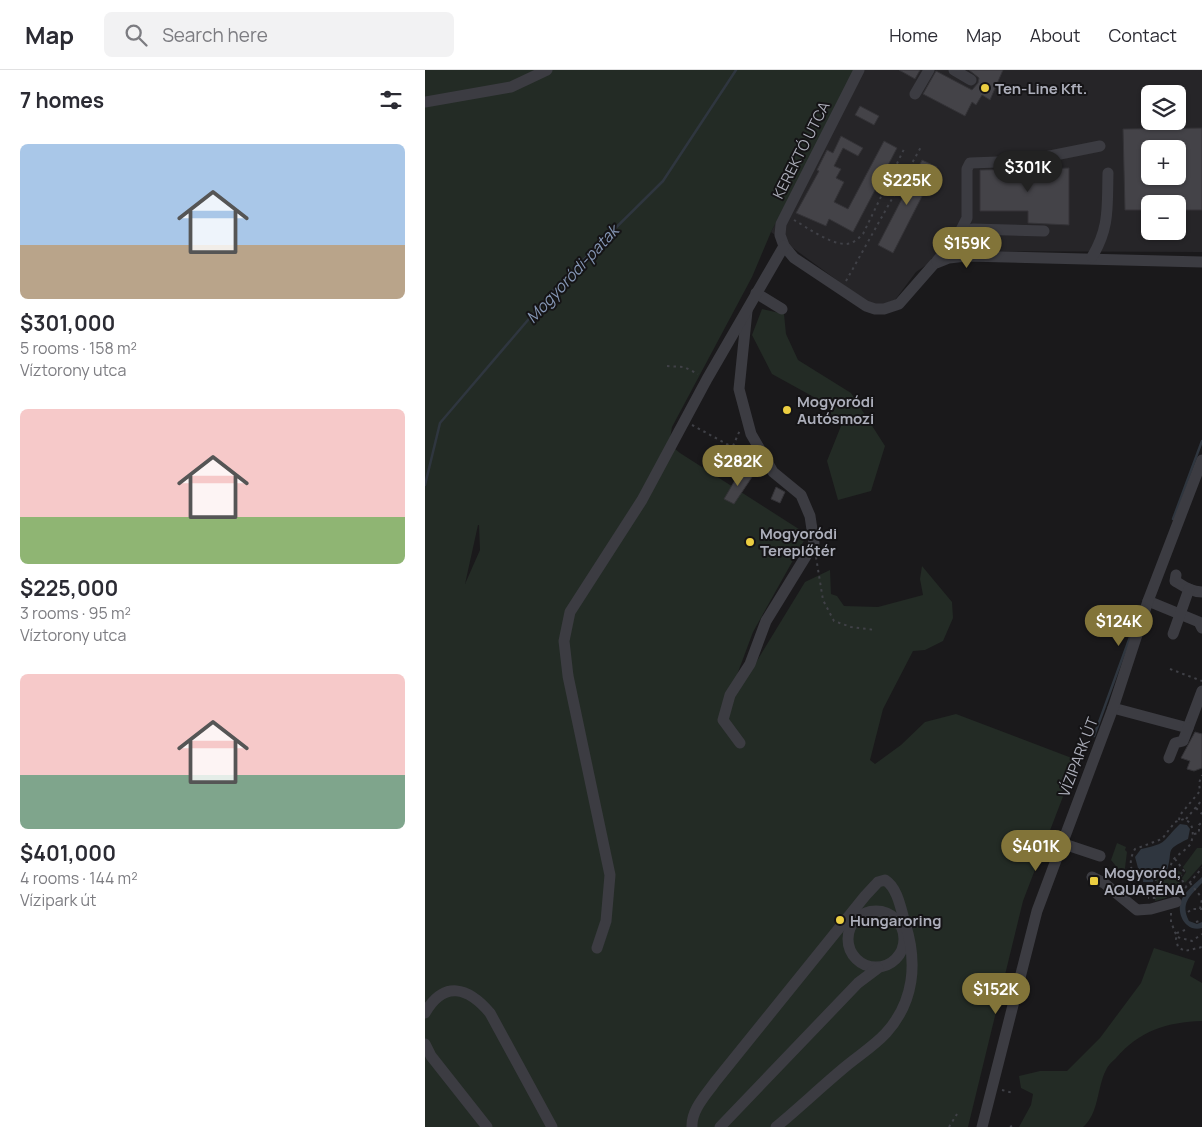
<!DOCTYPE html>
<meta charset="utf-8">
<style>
body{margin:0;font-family:Manrope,sans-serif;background:#f2f2f3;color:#2b2b33;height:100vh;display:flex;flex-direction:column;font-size:19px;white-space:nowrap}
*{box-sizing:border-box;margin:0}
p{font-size:16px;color:#7c7c81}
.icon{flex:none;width:28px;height:28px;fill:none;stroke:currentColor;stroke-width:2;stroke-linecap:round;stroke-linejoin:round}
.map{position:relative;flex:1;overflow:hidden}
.sheet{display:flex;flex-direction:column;background:#fff;width:425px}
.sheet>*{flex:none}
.controls{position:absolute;left:716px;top:15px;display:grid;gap:10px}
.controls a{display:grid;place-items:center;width:45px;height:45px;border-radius:8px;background:#fff;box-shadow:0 1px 4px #0004;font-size:25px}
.price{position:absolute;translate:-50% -42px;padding:0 11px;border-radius:18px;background:#827439;color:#fff;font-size:16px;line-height:32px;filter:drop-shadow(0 1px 2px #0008)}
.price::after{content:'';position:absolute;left:50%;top:30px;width:15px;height:11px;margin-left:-8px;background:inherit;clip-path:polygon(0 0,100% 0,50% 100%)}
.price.current{background:#222;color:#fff}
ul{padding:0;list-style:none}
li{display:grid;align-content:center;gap:10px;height:265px;padding:0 20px}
li span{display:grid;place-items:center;height:155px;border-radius:8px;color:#555}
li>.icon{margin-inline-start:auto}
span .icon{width:90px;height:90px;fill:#fffc;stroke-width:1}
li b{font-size:21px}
h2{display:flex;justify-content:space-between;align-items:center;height:60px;padding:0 20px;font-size:21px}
header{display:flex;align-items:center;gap:30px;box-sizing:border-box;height:70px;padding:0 25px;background:#fff;border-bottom:1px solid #e1e1e2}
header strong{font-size:24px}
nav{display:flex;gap:28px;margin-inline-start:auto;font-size:18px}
.search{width:350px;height:45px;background:#f2f2f3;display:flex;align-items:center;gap:12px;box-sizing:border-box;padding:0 18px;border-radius:8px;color:#7c7c81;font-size:19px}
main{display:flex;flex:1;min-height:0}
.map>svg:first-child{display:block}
.built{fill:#262528;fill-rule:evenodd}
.green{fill:#232b25;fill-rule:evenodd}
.water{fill:#2f363f}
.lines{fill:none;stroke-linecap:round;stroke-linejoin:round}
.stream{stroke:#2f363f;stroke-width:2.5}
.building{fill:#444348;stroke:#343337;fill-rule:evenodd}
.path{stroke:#404147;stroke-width:2;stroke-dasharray:2.5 4;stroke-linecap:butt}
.minor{stroke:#3c3c42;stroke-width:11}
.poi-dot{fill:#ecce41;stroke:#151416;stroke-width:2}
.labels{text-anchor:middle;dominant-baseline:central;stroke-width:4;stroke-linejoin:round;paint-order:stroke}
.poi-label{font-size:15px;font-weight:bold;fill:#acaeba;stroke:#151416;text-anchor:start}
.street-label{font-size:15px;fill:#acaeba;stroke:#151416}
.water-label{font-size:16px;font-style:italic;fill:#8596b4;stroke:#151416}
</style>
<header>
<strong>Map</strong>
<div class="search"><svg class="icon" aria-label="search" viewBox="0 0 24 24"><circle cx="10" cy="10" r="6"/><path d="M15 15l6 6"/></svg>Search here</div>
<nav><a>Home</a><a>Map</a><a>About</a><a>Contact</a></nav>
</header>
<main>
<section class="sheet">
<h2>7 homes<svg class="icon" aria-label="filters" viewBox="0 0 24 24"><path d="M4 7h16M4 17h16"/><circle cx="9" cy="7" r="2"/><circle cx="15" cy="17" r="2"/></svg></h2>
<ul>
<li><span style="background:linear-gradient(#a9c7e8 65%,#b9a48a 0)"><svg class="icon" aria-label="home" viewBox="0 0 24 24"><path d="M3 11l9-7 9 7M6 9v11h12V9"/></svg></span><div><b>$301,000</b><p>5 rooms · 158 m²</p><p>Víztorony utca</p></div></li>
<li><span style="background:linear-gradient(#f6c9c9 70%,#8fb573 0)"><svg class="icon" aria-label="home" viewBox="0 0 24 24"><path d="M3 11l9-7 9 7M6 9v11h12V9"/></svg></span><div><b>$225,000</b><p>3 rooms · 95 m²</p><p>Víztorony utca</p></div></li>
<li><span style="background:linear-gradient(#f6c9c9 65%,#7fa58c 0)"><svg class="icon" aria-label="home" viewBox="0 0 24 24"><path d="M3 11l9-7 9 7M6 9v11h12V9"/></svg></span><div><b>$401,000</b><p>4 rooms · 144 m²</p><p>Vízipark út</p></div></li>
</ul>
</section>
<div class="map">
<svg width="777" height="1057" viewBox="0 0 777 1057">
<rect width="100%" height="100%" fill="#1a191b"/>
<!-- built -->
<path class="built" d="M 430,0 L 777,0 L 777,182 L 547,181 L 504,193 L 491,202 L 470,230 L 457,235 L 446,235 L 346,162 ZM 725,24 L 752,24 L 752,51 L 725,51 ZM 725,79 L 752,79 L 752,106 L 725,106 ZM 725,134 L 752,134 L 752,161 L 725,161 Z"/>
<!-- green -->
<g class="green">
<path d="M 0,0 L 430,0 L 346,162 L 327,207 L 247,357 L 244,374 L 255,383 L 380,463 L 381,467 L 328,562 L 294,653 L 380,512 L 405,500 L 406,524 L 412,526 L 419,536 L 453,537 L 498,525 L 495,509 L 497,496 L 527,532 L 528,548 L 518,571 L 500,580 L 488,581 L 458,639 L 445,690 L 450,694 L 476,675 L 500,652 L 531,644 L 652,690 L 598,831 L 543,1057 L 0,1057 ZM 54,455 L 55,480 L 40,514 L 53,455 Z"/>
<path d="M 337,239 L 359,244 L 361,264 L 373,290 L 426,323 L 460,376 L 446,421 L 413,430 L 402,391 L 416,356 L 396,331 L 347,304 L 327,265 Z"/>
<path d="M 692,773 L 701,777 L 700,780 L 702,782 L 699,806 L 686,790 Z"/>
<path d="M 772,778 L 777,778 L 777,794 L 760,813 L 757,808 L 761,802 L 758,797 Z"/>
<path d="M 754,801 L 757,803 L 754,807 L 755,817 L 741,828 L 730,831 L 732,809 L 744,808 L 748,803 Z"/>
<path d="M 729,878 L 770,891 L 765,906 L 777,913 L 777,951 C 742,952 714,961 691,988 C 688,991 683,995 681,1000 C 672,1017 674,1044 658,1057 L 594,1057 L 606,1035 L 608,1024 L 596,1018 L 594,1006 L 615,1001 L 642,1001 L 675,968 L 716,913 Z"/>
</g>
<!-- water -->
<g class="water">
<path d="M 755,754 L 762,755 L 765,759 L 763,769 C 738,781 749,779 742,800 L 737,803 L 729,803 L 728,812 L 718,812 L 719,802 L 713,798 L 710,787 L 716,779 C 744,773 736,772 755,754 Z"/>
<path d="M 777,807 L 777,813 C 765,826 755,833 764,851 L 772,854 L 777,852 L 777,858 C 760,863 749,841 758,827 C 763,819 771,813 777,807 Z"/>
</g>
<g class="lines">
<!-- stream -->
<g class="stream">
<path d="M 0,415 L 15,353 L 132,216 L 238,111 L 311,0"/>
<path d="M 748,449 L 777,371"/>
<path d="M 669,666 L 705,567"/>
</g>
</g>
<!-- building -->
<g class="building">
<path d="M 474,0 L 495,0 L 490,9 Z"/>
<path d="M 544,0 L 578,0 L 565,30 L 557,25 L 551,35 L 547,32 L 540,46 L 498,24 L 511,1 L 547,20 L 553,13 L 554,8 Z"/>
<path d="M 435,36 L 454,46 L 449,55 L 430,45 Z"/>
<path d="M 777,58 L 777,140 L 752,140 L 752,134 L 725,134 L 725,140 L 700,140 L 698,59 ZM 725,79 L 752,79 L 752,106 L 725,106 Z"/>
<path d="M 416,66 L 438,78 L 433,86 L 418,78 L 409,96 L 416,99 L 411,108 L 419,112 L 409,132 L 423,139 L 459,71 L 472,78 L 428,162 L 404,149 L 401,156 L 371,143 L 394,101 L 392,100 L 402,80 L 408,83 Z"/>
<path d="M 497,90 L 512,97 L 468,183 L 453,175 Z"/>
<path d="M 644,98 L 644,155 L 603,153 L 603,141 L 555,141 L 555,100 Z"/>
<path d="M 316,400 L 327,407 L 309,434 L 299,429 Z"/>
<path d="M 351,417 L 360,422 L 355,433 L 346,429 Z"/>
<path d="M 770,662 L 777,664 L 777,698 L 769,701 L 762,699 L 765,691 L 756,688 Z"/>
</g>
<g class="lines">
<!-- path -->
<g class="path">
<path d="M 369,150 C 383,158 403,173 420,174 C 428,174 433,169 438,164 L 480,77"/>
<path d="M 421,211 L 496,77"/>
<path d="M 242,296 L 259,297 L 273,304"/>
<path d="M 267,355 L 329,389"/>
<path d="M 308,376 L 315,360"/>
<path d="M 391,487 L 398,530 L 409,551 L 426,557 L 450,560"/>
<path d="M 745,599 L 777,611"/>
<path d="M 771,738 L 777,744"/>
<path d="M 761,749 L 777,730"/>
<path d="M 754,750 L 755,745 L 775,721 L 774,713 L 777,705"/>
<path d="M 769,764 L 774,763 L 774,755 L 777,752"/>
<path d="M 750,789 L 759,801 L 755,807 L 761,816"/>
<path d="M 716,808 C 703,803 704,789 710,779 L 737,769 L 750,752 L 759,749 C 769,753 769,764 766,773 C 762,780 753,784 748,790 C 742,800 751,806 731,807 L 730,828 L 723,828"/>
<path d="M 765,813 L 777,828"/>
<path d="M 756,823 L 777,798"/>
<path d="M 775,839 L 777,829"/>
<path d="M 763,842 L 767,839 L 777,839"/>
<path d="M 746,843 L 746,852 L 752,867 L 767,871 L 777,864"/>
<path d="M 771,852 L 777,850"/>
<path d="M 760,860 L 752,863 L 751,869 L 753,877 L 760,881 L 777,877"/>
<path d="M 577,1020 L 588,1023"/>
<path d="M 524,1057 L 532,1044"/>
<path d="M 585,1057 L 587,1056"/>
</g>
<!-- minor -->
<g class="minor">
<path d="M 434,0 L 356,154 L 355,165 L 359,176 L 369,188 L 441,236 L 450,239 L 459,239 L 474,234 L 509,194 L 524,188 L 541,186 L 777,192"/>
<path d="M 529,0 L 546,10"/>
<path d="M 490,24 L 504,0"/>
<path d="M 0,32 L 86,17 L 122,0"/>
<path d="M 534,164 L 548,159 L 619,161"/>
<path d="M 667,187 C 685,157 682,137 683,103"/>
<path d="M 512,191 L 534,164 L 542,148 L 542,99 L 545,93 L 600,91 L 675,76"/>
<path d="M 331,223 L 357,239"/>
<path d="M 751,505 L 750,511 C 758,516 766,522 777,522"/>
<path d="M 723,531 L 774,552 L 777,558"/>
<path d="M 748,564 L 764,519"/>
<path d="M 688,638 L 763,658 L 777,621"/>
<path d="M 315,673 L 298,650 L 305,625 L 325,594 L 341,551 L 389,473 L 385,446 L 376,425 L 348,402 L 326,364 L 314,319 L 322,241"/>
<path d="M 744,688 L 750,673 L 758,671 L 763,658"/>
<path d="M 636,773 L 675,786"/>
<path d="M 667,807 L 679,813 L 712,840 L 726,839 L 751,832"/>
<circle cx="451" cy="869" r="28"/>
<path d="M 172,878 L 181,851 L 185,805 L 143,606 L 139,571 L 145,542 L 217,430 L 282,309 L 359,176"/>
<path d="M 0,943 C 19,910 43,917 65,943 L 127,1057"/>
<path d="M 0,974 L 6,986 L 62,1057"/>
<path d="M 267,1057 C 266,1040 281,1025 290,1012 L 440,826 L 453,812 L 460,810 C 473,818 476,840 480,853 C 493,893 489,932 461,963 C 449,976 433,986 420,997 C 396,1017 374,1038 351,1057"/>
<path d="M 295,1057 L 433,913 L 453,898"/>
<path d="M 557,1057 L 612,841 L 688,638 L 723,531 L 777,390"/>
</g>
</g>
<!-- markers -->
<g class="poi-dot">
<circle cx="560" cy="18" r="5"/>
<circle cx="362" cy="340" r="5"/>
<circle cx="325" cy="472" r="5"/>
<rect x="664" y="806" width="10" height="10" rx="2.5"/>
<circle cx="415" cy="850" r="5"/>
</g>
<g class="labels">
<!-- poi labels -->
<g class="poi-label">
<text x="570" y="18">Ten-Line Kft.</text>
<text x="372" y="331">Mogyoródi<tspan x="372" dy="17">Autósmozi</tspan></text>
<text x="335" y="463">Mogyoródi<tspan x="335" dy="17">Tereplőtér</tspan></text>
<text x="679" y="802">Mogyoród,<tspan x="679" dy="17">AQUARÉNA</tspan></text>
<text x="425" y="850">Hungaroring</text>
</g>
<!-- street labels -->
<g class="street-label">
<text transform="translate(376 80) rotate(-63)">KEREKTÓ UTCA</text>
<text transform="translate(653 687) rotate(-69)">VÍZIPARK ÚT</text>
</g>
<!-- water labels -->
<g class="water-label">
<text transform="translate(147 204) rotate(-47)">Mogyoródi-patak</text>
</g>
</g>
</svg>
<div class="controls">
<a><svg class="icon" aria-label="layers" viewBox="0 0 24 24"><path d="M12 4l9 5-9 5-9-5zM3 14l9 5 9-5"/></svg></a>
<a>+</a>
<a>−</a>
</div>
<b class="price current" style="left:603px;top:123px">$301K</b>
<b class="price" style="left:482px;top:136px">$225K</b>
<b class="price" style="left:542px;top:199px">$159K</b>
<b class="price" style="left:313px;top:417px">$282K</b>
<b class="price" style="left:694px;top:577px">$124K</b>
<b class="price" style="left:611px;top:802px">$401K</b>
<b class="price" style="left:571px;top:945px">$152K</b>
</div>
</main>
